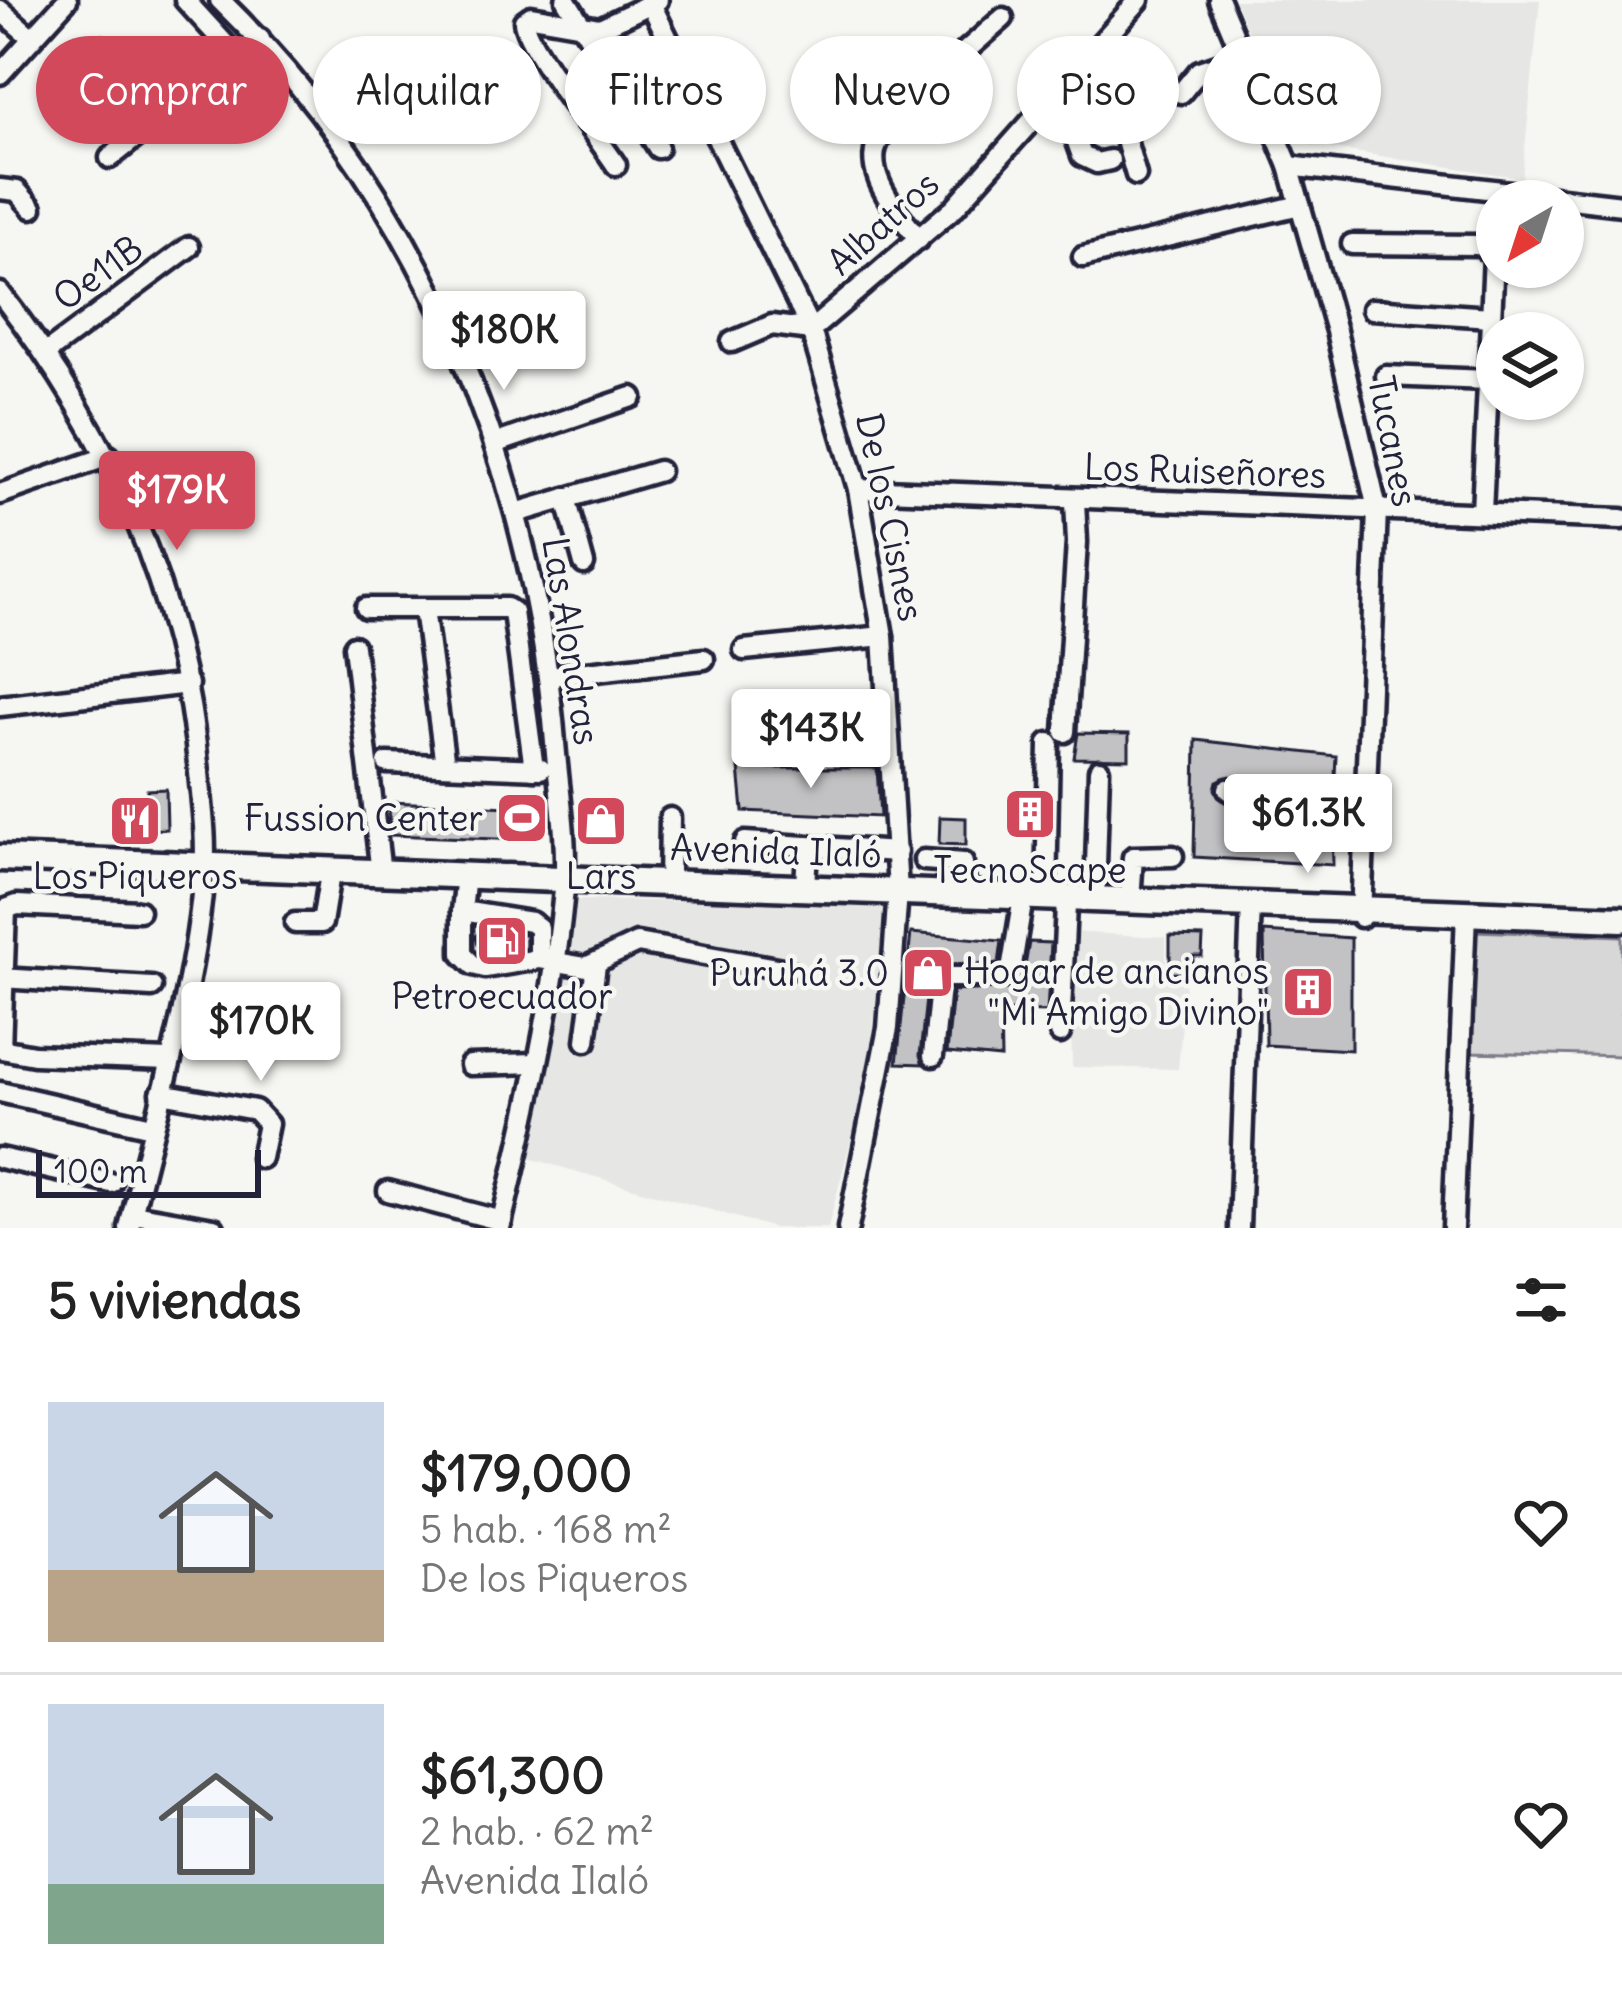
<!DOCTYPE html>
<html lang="es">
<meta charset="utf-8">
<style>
body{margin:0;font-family:Delius,sans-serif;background:#f6f6f6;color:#222;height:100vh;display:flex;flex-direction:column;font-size:45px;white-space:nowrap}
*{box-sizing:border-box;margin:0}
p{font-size:39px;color:#767676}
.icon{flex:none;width:66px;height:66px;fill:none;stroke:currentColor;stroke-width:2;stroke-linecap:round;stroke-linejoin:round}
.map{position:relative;height:1228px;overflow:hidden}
.side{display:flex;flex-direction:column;background:#fff;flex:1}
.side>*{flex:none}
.top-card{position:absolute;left:36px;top:36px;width:1551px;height:108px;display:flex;gap:24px}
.needle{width:78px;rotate:219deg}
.tools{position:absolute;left:1476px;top:180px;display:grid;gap:24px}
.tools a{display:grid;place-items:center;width:108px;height:108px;border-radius:50%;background:#fff;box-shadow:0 3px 9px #0004;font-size:60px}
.scale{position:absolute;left:36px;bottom:30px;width:225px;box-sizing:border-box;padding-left:12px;border:6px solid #22223b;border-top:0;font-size:33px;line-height:42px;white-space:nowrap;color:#22223b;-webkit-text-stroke:9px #f6f6f2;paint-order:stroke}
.price{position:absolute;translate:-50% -102px;padding:0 27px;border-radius:12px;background:#fff;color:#222;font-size:39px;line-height:78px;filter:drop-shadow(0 3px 6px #0008)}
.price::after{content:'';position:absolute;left:50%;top:72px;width:36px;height:27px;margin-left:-18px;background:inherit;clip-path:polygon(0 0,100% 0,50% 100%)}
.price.current{background:#d1495b;color:#fff}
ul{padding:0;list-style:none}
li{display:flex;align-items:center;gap:36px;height:300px;padding:0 48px}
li+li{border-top:3px solid #e0e0e0}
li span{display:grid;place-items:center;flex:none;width:336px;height:240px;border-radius:0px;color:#555}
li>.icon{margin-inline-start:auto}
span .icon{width:144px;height:144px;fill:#fffc;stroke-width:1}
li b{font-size:51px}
h2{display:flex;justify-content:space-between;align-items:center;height:144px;padding:0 48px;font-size:51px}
.chip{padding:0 42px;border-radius:54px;background:#fff;box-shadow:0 3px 9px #0004;font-size:42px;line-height:108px}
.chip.current{background:#d1495b;color:#fff}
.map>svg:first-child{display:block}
.built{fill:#e6e6e4}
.green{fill:#d7d7d7;stroke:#7c7c89;stroke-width:3}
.building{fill:#c2c2c4;stroke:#22223b;stroke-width:3}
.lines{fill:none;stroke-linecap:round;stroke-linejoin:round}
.minor-casing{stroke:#22223b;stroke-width:27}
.major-casing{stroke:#22223b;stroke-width:33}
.minor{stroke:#f6f6f2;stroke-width:18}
.major{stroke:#f6f6f2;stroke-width:24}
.labels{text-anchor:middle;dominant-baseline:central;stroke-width:9;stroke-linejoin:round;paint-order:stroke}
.street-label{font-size:36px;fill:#22223b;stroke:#f6f6f2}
.poi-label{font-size:36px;fill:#22223b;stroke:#f6f6f2}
</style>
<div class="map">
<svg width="1622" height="1228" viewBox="0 0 1622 1228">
<rect width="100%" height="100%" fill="#f6f6f2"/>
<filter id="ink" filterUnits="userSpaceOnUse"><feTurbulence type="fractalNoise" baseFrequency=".00833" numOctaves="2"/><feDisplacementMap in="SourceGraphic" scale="24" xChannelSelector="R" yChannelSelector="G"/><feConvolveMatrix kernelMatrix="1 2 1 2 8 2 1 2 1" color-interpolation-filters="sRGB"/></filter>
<g filter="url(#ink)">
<!-- built -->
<g class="built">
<path d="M 1235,0 L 1540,0 L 1522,178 L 1296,143 Z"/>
<path d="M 575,900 L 888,903 L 867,1078 L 828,1228 L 774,1228 L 529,1158 Z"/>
<path d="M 1069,932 L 1166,937 L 1166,977 L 1186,978 L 1178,1069 L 1072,1067 Z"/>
</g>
<!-- green -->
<path class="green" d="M 1472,931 L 1622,936 L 1622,1056 L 1469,1052 Z"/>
<!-- building -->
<g class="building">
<path d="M 1078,733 L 1129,734 L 1129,759 L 1074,758 Z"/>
<path d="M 1196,740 L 1336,756 L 1334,796 L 1278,795 L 1230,776 L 1217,781 L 1215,789 L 1221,800 L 1256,818 L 1332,823 L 1333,865 L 1194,857 Z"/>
<path d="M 739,768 L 877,768 L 880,817 L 743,811 Z"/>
<path d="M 166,789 L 167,829 L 112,830 L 111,812 L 123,812 L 123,803 L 147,803 L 147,790 Z"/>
<path d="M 389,802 L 536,808 L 535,831 L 525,840 L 390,835 Z"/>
<path d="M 940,817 L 966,818 L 966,845 L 939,844 Z"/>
<path d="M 483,928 L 526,935 L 526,948 L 480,953 L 476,936 Z"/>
<path d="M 1264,932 L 1351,938 L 1351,1050 L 1266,1045 Z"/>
<path d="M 911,933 L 1002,941 L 999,964 L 941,964 L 929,970 L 920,1055 L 923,1064 L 897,1063 Z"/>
<path d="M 1170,936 L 1203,937 L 1202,956 L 1193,956 L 1193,974 L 1170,973 Z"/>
<path d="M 1029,942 L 1051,943 L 1047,1012 L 1000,1011 L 1001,1058 L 947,1053 L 953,991 L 1017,988 L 1023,979 Z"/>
</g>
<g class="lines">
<!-- minor casing -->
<g class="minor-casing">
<g id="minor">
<path d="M 185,0 L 238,58"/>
<path d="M 220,0 C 423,197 535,474 556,754 C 560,797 568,846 564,889 C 554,1003 527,1117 500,1228"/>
<path d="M 566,0 L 658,148"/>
<path d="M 649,0 L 811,330 L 858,489 L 883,636 L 898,891 L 888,1028 L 848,1228"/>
<path d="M 1219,0 L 1289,166 L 1336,331 L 1377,509 L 1361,917"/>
<path d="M 0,10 L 32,38"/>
<path d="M 101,47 L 163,114"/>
<path d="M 1093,54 L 1106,71 L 1136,175"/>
<path d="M 0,74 L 67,0"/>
<path d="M 1059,92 L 1082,156 L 1097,163 L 1110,160"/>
<path d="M 1181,93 L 1199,71 L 1241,57"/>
<path d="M 110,158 L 260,39"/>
<path d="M 616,165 C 599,139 524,43 524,21 L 531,16 L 600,28 L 658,0"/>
<path d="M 1289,166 L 1622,205"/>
<path d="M 0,189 L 17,191 L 32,208"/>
<path d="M 919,239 C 901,218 866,178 876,147 C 886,116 976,43 1003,18"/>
<path d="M 1352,244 L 1479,245 L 1494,256 L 1482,512"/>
<path d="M 1083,257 L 1300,205"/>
<path d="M 0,293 C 111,436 182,590 199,773 C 202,805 207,840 204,872 C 195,992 156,1111 129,1228"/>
<path d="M 1372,309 L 1491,317"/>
<path d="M 732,342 L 772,325 L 811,330 L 955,207 L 1139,0"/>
<path d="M 46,353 L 189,247"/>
<path d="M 1386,376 L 1488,380"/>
<path d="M 494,444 L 632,397"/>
<path d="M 858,489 L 1622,519"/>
<path d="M 0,494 L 109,456"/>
<path d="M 566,498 L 584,564"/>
<path d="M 516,513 L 659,471"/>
<path d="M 366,608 L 507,608 L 513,612 L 534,769"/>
<path d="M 424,609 L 445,765"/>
<path d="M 354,646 L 381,873"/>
<path d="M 744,650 L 883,636"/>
<path d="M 551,676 L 704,659"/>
<path d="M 0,706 L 188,684"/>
<path d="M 1065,732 L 1077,542 L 1075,501"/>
<path d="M 387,763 L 541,769"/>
<path d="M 1228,789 C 1266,820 1320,808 1367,808"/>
<path d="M 745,842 L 897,852"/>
<path d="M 924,860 L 963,863 L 966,894"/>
<path d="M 465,884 L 462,911 L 531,922 L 539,928 L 539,959"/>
<path d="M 669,884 L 670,818"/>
<path d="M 805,889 L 807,846"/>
<path d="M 1046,897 L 1049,743"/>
<path d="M 1095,898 L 1099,770"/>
<path d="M 1130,900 L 1133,857 L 1173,856"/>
<path d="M 139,911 L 17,905 L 6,909 L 1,1049 L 34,1055 L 169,1060"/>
<path d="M 462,911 L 462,954 L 473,965 L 485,968 L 539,959 L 586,967 L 637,943 L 788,970"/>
<path d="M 295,923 L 322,923 L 329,880"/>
<path d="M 0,978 L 152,987"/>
<path d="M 1060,1033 L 1066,905"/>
<path d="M 586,1041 L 596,965"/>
<path d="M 933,1056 L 941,977 L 1010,977 L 1022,904"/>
<path d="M 470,1065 L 536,1063"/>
<path d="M 0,1092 L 152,1127"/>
<path d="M 161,1093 L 255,1110 L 268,1124 L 261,1158"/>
<path d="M 0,1158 L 111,1183"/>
<path d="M 388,1191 L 502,1221"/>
<path d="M 133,1214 L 214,1228"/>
<path d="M 1239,1228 L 1251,904"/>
<path d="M 1453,1228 L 1466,913"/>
</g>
</g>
<!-- major casing -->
<g class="major-casing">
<path id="major" d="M 0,858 L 1622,919"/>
</g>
<!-- minor -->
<use href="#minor" class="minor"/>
<!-- major -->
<use href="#major" class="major"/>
</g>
</g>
<!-- icons -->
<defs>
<g id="building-square" transform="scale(2.7)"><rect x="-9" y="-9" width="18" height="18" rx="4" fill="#d1495b" stroke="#f6f6f2"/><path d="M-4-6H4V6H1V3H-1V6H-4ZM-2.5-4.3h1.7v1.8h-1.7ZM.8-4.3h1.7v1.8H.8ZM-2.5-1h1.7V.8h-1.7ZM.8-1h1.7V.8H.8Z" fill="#fff"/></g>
<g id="stadium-square" transform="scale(2.7)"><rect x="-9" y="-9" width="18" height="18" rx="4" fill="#d1495b" stroke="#f6f6f2"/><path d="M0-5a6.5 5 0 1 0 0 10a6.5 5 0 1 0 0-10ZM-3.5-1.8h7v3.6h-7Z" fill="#fff"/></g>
<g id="restaurant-square" transform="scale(2.7)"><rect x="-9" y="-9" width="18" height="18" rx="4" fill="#d1495b" stroke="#f6f6f2"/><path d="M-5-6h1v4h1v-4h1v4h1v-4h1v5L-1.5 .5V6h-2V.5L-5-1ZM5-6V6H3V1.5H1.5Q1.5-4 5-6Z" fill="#fff"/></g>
<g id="shop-square" transform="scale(2.7)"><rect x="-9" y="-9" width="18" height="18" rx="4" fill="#d1495b" stroke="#f6f6f2"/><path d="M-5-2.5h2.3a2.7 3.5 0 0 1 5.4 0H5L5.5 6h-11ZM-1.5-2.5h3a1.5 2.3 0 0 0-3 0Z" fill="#fff"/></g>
<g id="fuel-square" transform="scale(2.7)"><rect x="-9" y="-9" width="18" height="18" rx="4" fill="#d1495b" stroke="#f6f6f2"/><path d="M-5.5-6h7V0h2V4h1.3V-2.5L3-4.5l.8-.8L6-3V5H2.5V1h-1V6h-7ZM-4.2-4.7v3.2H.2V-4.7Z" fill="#fff"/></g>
</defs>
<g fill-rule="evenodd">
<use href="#building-square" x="1030" y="814"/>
<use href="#stadium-square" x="522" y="818"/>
<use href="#restaurant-square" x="135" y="821"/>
<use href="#shop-square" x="601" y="821"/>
<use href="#fuel-square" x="502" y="941"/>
<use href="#shop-square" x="928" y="973"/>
<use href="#building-square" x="1308" y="992"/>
</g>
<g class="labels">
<!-- street labels -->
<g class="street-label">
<text transform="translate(883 223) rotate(-42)">Albatros</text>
<text transform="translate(98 273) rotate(-36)">Oe11B</text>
<text transform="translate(1393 441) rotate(79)">Tucanes</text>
<text transform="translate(1205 471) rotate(2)">Los Ruiseñores</text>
<text transform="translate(890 517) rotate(78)">De los Cisnes</text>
<text transform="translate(571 641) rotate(81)">Las Alondras</text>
<text transform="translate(776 851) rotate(2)">Avenida Ilaló</text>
</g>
<!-- poi labels -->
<g class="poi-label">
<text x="483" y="818" text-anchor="end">Fussion Center</text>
<text x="1030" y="870">TecnoScape</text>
<text x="135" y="876">Los Piqueros</text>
<text x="601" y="876">Lars</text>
<text x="1269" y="971" text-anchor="end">Hogar de ancianos<tspan x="1269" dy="41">"Mi Amigo Divino"</tspan></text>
<text x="889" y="973" text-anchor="end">Puruhá 3.0</text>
<text x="502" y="996">Petroecuador</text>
</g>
</g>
</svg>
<div class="tools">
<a><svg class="needle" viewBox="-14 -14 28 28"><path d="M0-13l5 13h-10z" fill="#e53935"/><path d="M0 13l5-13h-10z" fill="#767676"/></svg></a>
<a><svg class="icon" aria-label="layers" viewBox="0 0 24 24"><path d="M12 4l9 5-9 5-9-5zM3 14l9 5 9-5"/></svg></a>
</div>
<div class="scale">100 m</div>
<b class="price" style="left:504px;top:393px">$180K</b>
<b class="price current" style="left:177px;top:553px">$179K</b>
<b class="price" style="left:811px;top:791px">$143K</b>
<b class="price" style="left:1308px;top:876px">$61.3K</b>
<b class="price" style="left:261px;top:1084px">$170K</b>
<div class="top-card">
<a class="chip current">Comprar</a>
<a class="chip">Alquilar</a>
<a class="chip">Filtros</a>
<a class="chip">Nuevo</a>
<a class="chip">Piso</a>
<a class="chip">Casa</a>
</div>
</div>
<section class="side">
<h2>5 viviendas<svg class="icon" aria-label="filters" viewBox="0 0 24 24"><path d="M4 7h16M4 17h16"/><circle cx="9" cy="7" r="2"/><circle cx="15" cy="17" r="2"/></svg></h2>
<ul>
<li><span style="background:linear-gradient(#c9d6e8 70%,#b9a48a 0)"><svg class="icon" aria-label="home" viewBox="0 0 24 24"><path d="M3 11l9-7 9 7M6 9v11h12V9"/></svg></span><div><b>$179,000</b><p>5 hab. · 168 m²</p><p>De los Piqueros</p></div><svg class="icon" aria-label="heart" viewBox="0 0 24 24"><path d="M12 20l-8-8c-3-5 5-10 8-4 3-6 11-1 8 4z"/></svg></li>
<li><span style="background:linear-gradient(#c9d6e8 75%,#7fa58c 0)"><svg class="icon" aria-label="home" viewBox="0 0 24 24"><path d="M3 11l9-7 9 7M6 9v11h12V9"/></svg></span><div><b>$61,300</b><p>2 hab. · 62 m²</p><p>Avenida Ilaló</p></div><svg class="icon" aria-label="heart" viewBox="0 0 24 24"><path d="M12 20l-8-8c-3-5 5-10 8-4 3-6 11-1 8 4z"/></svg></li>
</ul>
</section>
